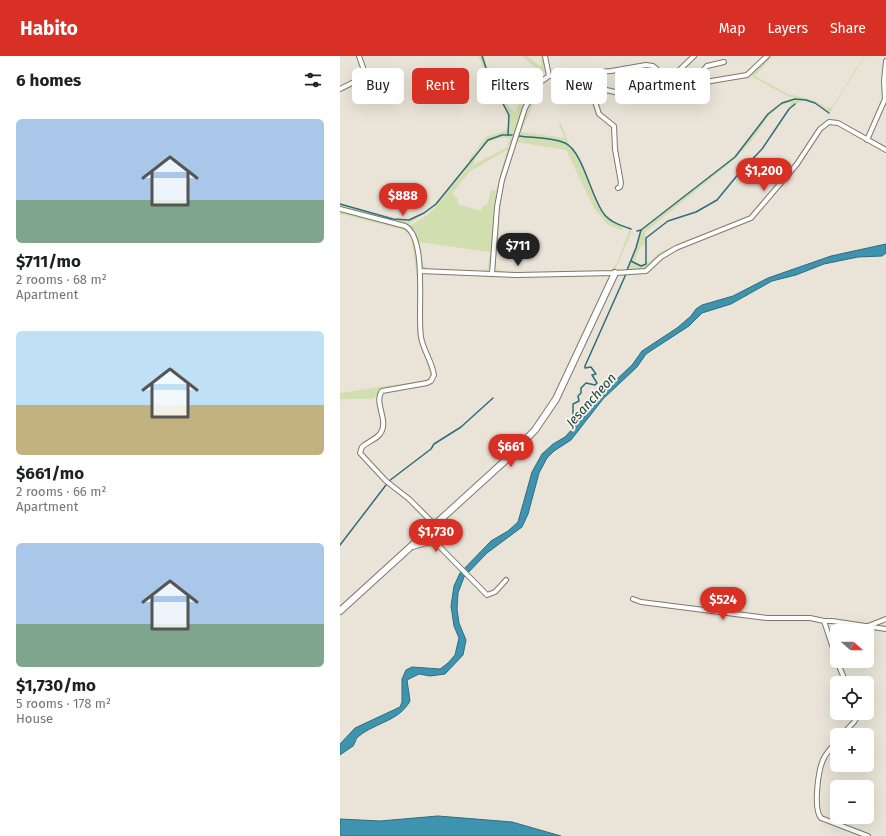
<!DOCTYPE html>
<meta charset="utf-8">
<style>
body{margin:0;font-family:"Fira Sans",sans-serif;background:#f2f2f2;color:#202124;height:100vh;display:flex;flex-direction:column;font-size:15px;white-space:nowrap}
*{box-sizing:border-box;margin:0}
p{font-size:13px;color:#757577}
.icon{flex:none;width:22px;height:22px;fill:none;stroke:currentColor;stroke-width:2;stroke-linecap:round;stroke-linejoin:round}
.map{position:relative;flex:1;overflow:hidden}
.side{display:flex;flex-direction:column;background:#fff;width:340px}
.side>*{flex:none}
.top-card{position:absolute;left:12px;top:12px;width:380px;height:36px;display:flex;gap:8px}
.needle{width:26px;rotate:111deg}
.buttons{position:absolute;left:490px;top:568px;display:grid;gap:8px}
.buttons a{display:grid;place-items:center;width:44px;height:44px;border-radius:6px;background:#fff;box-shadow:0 4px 16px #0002;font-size:20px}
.price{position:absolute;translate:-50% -34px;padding:0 9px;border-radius:14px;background:#d93025;color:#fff;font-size:13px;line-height:26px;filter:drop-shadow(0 1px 2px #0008)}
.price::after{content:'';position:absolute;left:50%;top:24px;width:12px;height:9px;margin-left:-6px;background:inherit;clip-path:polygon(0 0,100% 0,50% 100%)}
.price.current{background:#222;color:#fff}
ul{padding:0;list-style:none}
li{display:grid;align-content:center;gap:8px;height:212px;padding:0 16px}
li span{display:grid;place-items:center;height:124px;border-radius:6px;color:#555}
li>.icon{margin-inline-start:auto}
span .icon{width:72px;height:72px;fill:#fffc;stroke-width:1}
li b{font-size:17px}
h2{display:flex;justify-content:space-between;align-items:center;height:48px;padding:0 16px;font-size:17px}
.pill{padding:0 14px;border-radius:6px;background:#fff;box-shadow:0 4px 16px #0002;font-size:14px;line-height:36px}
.pill.current{background:#d93025;color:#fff}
header{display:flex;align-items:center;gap:24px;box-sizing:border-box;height:56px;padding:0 20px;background:#d93025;color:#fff}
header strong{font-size:19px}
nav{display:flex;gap:22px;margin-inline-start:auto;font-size:14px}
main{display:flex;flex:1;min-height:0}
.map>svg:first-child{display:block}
.green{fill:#d1deaf;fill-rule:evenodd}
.water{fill:#3e94ae;stroke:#306c7c}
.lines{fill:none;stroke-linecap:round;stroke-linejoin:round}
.stream{stroke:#306c7c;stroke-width:1.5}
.street-casing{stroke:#7d796d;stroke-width:6}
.secondary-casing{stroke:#7d796d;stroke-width:8}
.street{stroke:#fff;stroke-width:4}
.secondary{stroke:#fff;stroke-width:6}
.labels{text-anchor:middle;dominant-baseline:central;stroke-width:4;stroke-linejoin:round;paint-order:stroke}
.water-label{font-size:13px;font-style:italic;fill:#103844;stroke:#f7f2e4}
</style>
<header>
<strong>Habito</strong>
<nav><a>Map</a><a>Layers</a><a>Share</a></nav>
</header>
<main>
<section class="side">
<h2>6 homes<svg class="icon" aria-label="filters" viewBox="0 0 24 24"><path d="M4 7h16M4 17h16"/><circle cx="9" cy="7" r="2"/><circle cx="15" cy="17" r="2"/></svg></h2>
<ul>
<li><span style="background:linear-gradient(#a9c7e8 65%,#7fa58c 0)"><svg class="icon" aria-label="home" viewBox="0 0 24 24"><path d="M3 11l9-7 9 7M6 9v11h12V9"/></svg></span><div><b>$711/mo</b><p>2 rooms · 68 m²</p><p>Apartment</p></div></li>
<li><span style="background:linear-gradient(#bfe0f5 60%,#c2b280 0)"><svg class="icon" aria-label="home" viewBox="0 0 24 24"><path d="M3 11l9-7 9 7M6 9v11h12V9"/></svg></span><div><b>$661/mo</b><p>2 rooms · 66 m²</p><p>Apartment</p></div></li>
<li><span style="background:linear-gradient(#a9c7e8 65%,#7fa58c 0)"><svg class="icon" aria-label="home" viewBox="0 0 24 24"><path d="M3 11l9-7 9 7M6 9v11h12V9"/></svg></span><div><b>$1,730/mo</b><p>5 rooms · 178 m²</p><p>House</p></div></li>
</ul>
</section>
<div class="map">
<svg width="546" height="780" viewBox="0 0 546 780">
<rect width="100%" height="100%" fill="#e9e4d7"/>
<!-- green -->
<g class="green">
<path d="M 138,0 L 141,0 L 148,21 L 169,59 L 168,79 C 151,78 135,92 130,107 L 129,103 L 146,81 L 165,75 C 177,63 152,33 146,21 C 143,14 142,6 138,0 Z"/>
<path d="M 142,0 L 145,0 C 144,13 165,50 175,56 L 192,22 L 198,14 L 182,0 L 187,0 L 201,11 L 201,0 L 203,0 L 204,17 L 190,37 L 170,89 L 167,90 L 170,82 L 159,82 L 148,86 L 136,101 L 133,109 L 125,115 L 96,150 L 68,168 L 63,168 L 0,151 L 0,148 L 53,163 L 69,165 L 84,157 L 96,148 L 148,84 L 162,79 L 172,80 L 168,79 L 170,59 L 149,21 Z"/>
<path d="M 429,0 L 433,0 L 415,20 L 448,38 L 473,44 L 487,52 L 492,51 L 524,0 L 525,0 L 490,56 L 471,44 L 449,41 L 411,20 Z"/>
<path d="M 201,30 L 181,76 L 225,82 L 219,69 L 220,66 L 230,90 L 217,84 L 178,79 L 191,46 Z"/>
<path d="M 463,44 L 449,53 L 451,46 L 440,50 L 428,61 L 412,84 L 395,103 L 305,176 L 306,189 L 301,190 L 294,206 L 292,205 L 303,172 L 395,101 L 428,58 L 437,50 L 449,45 Z"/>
<path d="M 480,69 L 455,108 L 409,162 L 345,187 L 322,198 L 304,214 L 287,215 L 291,206 L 304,210 L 320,196 L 403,162 L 406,163 L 447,117 Z"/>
<path d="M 178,80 C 189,80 217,82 226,88 C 246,99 249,145 266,160 C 270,165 278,168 284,171 L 281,174 L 267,168 L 254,152 L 226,94 L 177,86 C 170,106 163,125 161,146 C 159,158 160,170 158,183 C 157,192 152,204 157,213 L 168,217 L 271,214 L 277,207 L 290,173 L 291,175 L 290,180 L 275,214 L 166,218 C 155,216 154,210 154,200 L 161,134 Z"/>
<path d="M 168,91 L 170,91 L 156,145 L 154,184 L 150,211 L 145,216 L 139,218 C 127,217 94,219 85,214 C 71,205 87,179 66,170 C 94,163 106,135 125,116 C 136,105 154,99 168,91 ZM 167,94 L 156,135 L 151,134 L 147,149 L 143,150 L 140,155 L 118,148 L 118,143 L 112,138 L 130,115 ZM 79,186 L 150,196 L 148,212 L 143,215 L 137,217 L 89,213 L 83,209 Z"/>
<path d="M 0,154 L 61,170 L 69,174 L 75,185 L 78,215 L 79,271 L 92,321 C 82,332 62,329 47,333 C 42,334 40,340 34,341 L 34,343 L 2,343 L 0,345 L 0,337 L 82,325 L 88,323 L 90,318 L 77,277 L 77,222 L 71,180 L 64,174 L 0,158 Z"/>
</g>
<!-- water -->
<g class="water">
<path d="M 546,188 L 546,197 L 542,200 L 518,201 L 484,208 L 456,219 L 432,225 L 391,248 L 362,257 L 349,270 L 306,298 L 297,311 L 263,343 L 231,384 L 214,395 L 207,402 L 199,417 L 188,458 L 182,471 L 147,497 L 124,521 L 118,537 L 117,553 L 119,567 L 126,584 L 123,599 L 105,618 L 90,620 L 79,618 L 67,624 L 70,645 C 59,665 37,666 19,680 C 15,683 16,686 13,690 C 9,693 4,696 0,699 L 0,688 L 15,672 L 60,651 L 62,646 L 62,623 L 66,614 L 72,611 L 100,613 L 108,607 L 115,599 L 119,582 L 114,570 L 111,550 L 114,530 L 120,517 L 151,485 L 168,475 L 178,466 L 192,416 L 202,398 L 213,388 L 225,381 L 245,359 L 259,340 L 292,309 L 302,295 L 337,272 L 351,260 L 356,253 L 362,249 L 393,240 L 428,222 L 491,200 Z"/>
<path d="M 98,760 L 172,766 L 221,780 L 0,780 L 0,763 L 40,765 Z"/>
</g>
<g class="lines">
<!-- stream -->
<g class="stream">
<path d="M 142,0 L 149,21 L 169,59 L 168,79"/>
<path d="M 179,80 C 193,82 211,81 225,87 C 243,95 251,142 264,158 C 270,166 282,170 291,173"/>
<path d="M 0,148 L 53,163 L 69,164 L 84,157 L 96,148 L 148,84 L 162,79 L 172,79"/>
<path d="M 301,174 L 395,101 L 428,58 L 442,47 L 455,43 L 466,44 L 475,47 L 489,57"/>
<path d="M 291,205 L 301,210 L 306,208 L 306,182 L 328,165 L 356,156 L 377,144 L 400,116 L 422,93 L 449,53 L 455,48"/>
<path d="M 287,214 L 296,192 L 301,174 L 297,175"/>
<path d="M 236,369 L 233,359 L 233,348 L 239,345 L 238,340 L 241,337 L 241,332 L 246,327 L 255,329 L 257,327 L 252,319 L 256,318 L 251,311 L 245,312 L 245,310 L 286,218"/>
<path d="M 49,425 L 91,393 L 94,388 L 121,371 L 153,342"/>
<path d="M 0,489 L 46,429"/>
</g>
<!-- street casing -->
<g class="street-casing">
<g id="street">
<path d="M 205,0 L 209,20"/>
<path d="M 227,18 L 250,30 L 283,38 L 295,40 L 316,39 L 333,40 L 371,25 L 407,19 L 427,0"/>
<path d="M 250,30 L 259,58 L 274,70 L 275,93 L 281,127 L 280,131 L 278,132"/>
<path d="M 0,33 L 26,20 L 19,0"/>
<path d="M 346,33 L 367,10 L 384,6"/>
<path d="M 527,84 L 545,43 L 544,25 L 546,5"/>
<path d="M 0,153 L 65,170 C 88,182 77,257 81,281 C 83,294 92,305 94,319 L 91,325 L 87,327 L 42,335 C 33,347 50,365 40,378 C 35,384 27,386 22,391 L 20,397 L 46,425 L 69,443 L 94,468"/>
<path d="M 80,215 L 177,219 L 275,217 L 306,215 L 321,201 L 336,192 L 411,162 L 457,108 L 480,73 L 489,66 L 498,67 L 546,94"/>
<path d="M 152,218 L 157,151 L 162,124 L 185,52 L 199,27 L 209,20 L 271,15 L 306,9 L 313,10 L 327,22 L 331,22 L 354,0"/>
<path d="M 73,491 L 86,487 L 97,488 L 147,539 L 155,536 L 166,524"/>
<path d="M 293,543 L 301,546 L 427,562 L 470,562 L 484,565 L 492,565 L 546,573"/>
<path d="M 484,565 L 497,604"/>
<path d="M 528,570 L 546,563"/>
<path d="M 497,605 L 506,627"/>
<path d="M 502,679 L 514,666 L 519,657"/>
<path d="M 497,685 C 493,690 487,696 484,702 C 478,713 473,753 481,762 L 528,780"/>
</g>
</g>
<!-- secondary casing -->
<g class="secondary-casing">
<path id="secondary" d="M 0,555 L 167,403 L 195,374 L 216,343 L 275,217"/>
</g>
<!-- street -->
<use href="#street" class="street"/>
<!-- secondary -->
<use href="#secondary" class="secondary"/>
</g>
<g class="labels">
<!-- water labels -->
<g class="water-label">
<text transform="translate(251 344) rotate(-48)">Jesancheon</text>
</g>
</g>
</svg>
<div class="buttons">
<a><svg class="needle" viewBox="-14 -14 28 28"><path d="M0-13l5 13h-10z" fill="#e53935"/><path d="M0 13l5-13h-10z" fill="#757577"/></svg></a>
<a><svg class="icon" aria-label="locate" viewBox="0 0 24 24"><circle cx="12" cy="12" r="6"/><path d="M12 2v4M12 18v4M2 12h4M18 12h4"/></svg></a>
<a>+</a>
<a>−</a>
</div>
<b class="price" style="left:424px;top:136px">$1,200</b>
<b class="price" style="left:63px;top:161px">$888</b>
<b class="price current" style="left:178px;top:211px">$711</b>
<b class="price" style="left:171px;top:412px">$661</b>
<b class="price" style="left:96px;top:497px">$1,730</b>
<b class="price" style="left:383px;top:565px">$524</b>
<div class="top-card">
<a class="pill">Buy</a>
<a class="pill current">Rent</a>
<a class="pill">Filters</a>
<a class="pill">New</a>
<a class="pill">Apartment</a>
</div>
</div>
</main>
